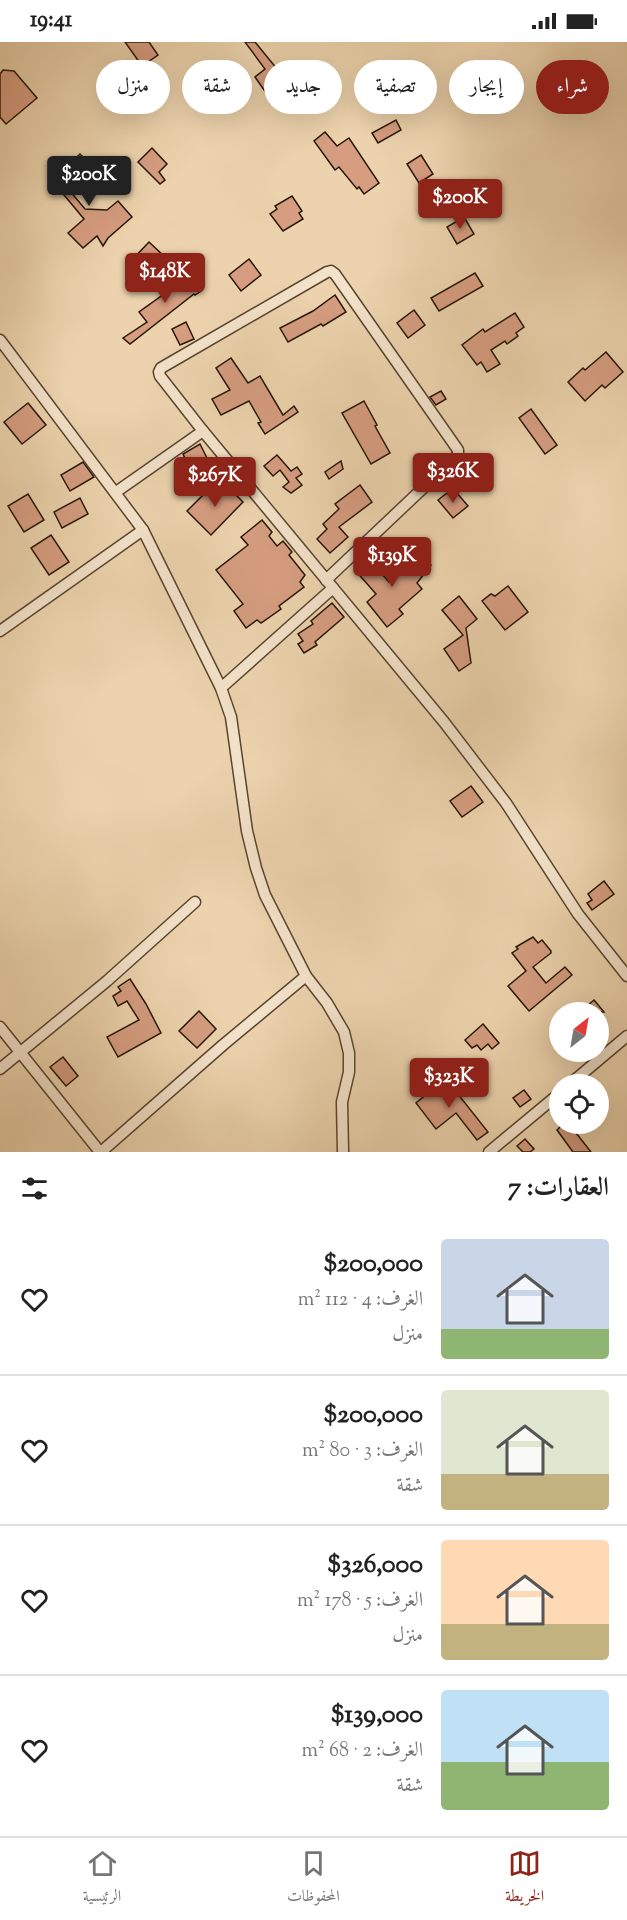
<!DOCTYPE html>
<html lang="ar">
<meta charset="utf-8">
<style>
body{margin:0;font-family:"Sorts Mill Goudy",Amiri,serif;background:#f2f2f2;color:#222;direction:rtl;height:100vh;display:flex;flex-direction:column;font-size:22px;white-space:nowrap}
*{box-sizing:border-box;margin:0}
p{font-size:20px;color:#767676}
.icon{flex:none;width:33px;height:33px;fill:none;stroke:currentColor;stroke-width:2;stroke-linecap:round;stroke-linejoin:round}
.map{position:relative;height:1110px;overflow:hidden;direction:ltr}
.panel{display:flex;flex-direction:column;background:#fff;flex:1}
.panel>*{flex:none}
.hud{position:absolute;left:18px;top:18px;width:591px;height:54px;direction:rtl;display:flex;gap:12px}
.needle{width:39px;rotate:31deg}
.fabs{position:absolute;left:549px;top:960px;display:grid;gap:12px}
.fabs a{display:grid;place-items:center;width:60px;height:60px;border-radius:50%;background:#fff;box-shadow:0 6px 24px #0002;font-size:30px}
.price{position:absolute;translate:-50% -51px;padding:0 14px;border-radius:6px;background:#8f2418;color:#fff;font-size:20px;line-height:39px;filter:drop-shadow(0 2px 3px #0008)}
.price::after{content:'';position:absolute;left:50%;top:36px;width:18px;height:14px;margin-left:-9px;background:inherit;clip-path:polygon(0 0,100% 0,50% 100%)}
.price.active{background:#222;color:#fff}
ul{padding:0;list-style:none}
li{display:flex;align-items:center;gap:18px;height:150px;padding:0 18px}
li+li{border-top:2px solid #e0e0e0}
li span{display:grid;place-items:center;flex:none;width:168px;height:120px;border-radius:6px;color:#555}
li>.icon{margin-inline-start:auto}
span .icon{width:72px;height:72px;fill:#fffc;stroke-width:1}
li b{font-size:26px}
h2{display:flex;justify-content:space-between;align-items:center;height:72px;padding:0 18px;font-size:26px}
.tag{padding:0 21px;border-radius:27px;background:#fff;box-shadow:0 6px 24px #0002;font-size:21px;line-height:54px}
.tag.active{background:#8f2418;color:#fff}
.status{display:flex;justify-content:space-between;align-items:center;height:42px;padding:0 30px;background:#fff;direction:ltr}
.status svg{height:16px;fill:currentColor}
.tabs{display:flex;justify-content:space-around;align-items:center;height:84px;border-top:2px solid #e0e0e0;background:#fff;font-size:16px;color:#767676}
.tabs a{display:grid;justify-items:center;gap:3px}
.tabs .active{color:#8f2418}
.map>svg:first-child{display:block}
.building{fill:#d69d81;stroke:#271708;stroke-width:1.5}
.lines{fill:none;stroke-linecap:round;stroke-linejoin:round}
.minor-casing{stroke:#584631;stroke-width:13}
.minor{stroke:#f3e2ca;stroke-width:10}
</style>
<div class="status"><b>19:41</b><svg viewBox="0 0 49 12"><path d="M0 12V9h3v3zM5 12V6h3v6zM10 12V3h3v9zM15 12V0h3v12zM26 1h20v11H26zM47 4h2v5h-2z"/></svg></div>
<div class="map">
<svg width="627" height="1110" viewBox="0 0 627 1110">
<rect width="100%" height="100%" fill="#ecd3ad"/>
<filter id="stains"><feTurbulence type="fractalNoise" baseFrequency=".00333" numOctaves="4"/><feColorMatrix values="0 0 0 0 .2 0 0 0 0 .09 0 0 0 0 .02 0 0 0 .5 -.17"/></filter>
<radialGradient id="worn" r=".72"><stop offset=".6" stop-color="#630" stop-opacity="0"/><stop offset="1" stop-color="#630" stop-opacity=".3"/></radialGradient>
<!-- building -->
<g class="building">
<path d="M 125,0 L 149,0 L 158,13 L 142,24 Z"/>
<path d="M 245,0 L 255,0 L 300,55 L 286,64 L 283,60 L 276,65 L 255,35 L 265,27 Z"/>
<path d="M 3,28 L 14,29 L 37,56 L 6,82 L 0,75 L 0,32 Z"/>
<path d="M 396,78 L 401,88 L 378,101 L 372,91 Z"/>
<path d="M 325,90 L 337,104 L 349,96 L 379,141 L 364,152 L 359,145 L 357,147 L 339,125 L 335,128 L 314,99 Z"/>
<path d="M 152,106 L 167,122 L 159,130 L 165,138 L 160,142 L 138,120 Z"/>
<path d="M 80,112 L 93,125 L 70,149 L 85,167 L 107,168 L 118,159 L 132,175 L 108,196 L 103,204 L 97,194 L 83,206 L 68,191 L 84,177 L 49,135 L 54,130 L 57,134 Z"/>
<path d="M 421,113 L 433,132 L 419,141 L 407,122 Z"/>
<path d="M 292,154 L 302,169 L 299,171 L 303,177 L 283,189 L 270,172 L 277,167 L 275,164 Z"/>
<path d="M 464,175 L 474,192 L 457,202 L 447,185 Z"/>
<path d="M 149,200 L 165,215 L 147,235 L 131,219 Z"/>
<path d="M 249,217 L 261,233 L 241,249 L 229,233 Z"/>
<path d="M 186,230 L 201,249 L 195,253 L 194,252 L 130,302 L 123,296 L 147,280 L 139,270 L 164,252 L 162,249 Z"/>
<path d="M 475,231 L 483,244 L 439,269 L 431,256 Z"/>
<path d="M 335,253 L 346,270 L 323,284 L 321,282 L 288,300 L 280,286 L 313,269 Z"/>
<path d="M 414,268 L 425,283 L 408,296 L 397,281 Z"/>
<path d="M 515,271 L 524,285 L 516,291 L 518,294 L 507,302 L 505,299 L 491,308 L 500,322 L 487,330 L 481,320 L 477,323 L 462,303 L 483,287 L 485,290 Z"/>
<path d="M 186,280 L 194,297 L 180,303 L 172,287 Z"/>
<path d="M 606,310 L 623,330 L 605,346 L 602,343 L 585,359 L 568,340 L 583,326 L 585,328 Z"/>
<path d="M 231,316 L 248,341 L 260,334 L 283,373 L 294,364 L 298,370 L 265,392 L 258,381 L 261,380 L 249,359 L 221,373 L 212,357 L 230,348 L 216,326 Z"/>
<path d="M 441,349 L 446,357 L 436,363 L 430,355 Z"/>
<path d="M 364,359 L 377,383 L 375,384 L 390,411 L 371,422 L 342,371 Z"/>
<path d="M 28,361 L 46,383 L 22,402 L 4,380 Z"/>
<path d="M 531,367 L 557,403 L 545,412 L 519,376 Z"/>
<path d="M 200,402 L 212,426 L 193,434 L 183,412 Z"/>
<path d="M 277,413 L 291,429 L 297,425 L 302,432 L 296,436 L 302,443 L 291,451 L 283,445 L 289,440 L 280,428 L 273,434 L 264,424 Z"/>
<path d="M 341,419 L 343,427 L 329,437 L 325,430 Z"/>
<path d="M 83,420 L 94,435 L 70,449 L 61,433 Z"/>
<path d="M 213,443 L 219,449 L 228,445 L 243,460 L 211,493 L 187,469 Z"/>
<path d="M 360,443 L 372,460 L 339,485 L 348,495 L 330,511 L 317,497 L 327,487 L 323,482 L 339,467 L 335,462 Z"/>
<path d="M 456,450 L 468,464 L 453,476 L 438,458 L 447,451 L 450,454 Z"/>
<path d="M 28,452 L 44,478 L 24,490 L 8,464 Z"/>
<path d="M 80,456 L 88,472 L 62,486 L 54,470 Z"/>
<path d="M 262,478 L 272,490 L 269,494 L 277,504 L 283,499 L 292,510 L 289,513 L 305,533 L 300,540 L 304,545 L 279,564 L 281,567 L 261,581 L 257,578 L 246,586 L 234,569 L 243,562 L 216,528 L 248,503 L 241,495 Z"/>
<path d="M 51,493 L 69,520 L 49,533 L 31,506 Z"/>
<path d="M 420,514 L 431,523 L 417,541 L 422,547 L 399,567 L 403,572 L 387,585 L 367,560 L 376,552 L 355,528 L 368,516 L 389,540 Z"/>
<path d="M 508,544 L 528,570 L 505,588 L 482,559 L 491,552 L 495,554 Z"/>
<path d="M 459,554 L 477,577 L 466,586 L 471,621 L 459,629 L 444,607 L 463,593 L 442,568 Z"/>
<path d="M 332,561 L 344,575 L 315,600 L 317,603 L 304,611 L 298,602 L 303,599 L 298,592 L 313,582 L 311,579 Z"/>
<path d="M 471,744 L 483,760 L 462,775 L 450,759 Z"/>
<path d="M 604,839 L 614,852 L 592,868 L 587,861 L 592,858 L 588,852 Z"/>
<path d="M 533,895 L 538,901 L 542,898 L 551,909 L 551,911 L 533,925 L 546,941 L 565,925 L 572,933 L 529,969 L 508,944 L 526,929 L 512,911 L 518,907 L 516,905 Z"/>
<path d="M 130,937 L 146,962 L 161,991 L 118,1015 L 107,995 L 139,978 L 127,959 L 118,964 L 113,954 L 121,949 L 118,945 Z"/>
<path d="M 594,958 L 604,970 L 580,970 Z"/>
<path d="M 199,969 L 216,987 L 197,1006 L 179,989 Z"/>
<path d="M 483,982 L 499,1001 L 492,1007 L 488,1002 L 481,1008 L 477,1003 L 472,1006 L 465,998 Z"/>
<path d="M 63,1015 L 78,1034 L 66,1044 L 50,1025 Z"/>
<path d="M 446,1037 L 488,1090 L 477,1098 L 456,1071 L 436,1087 L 416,1061 Z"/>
<path d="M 524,1048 L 531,1057 L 520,1065 L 513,1056 Z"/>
<path d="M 558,1081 L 569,1082 L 591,1110 L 573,1110 L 557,1088 L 560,1085 Z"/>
<path d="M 525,1097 L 534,1107 L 530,1110 L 523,1110 L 517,1104 Z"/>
</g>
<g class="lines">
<!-- minor casing -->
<g class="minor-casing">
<g id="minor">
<path d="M 0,298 L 143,488 L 221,646 L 231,675 L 247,789 L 256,826 L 265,853 L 306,934 L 327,961 L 344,990 L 349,1011 L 349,1030 L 342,1060 L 343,1110"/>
<path d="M 203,389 L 160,334 L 159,330 L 161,326 L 327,230 L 331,229 L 335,232 L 458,408 L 458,413 L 326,538"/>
<path d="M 116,450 L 203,389 L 444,680 L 506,761 L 578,872 L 627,934"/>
<path d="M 0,589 L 143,488"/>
<path d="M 221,646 L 333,546"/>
<path d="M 0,985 L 100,1110"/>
<path d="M 0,1027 L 107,939 L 195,860"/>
<path d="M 570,1042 L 627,994"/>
<path d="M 101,1110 L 223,1003 L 306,934"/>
<path d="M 489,1110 L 560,1051"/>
</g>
</g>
<!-- minor -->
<use href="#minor" class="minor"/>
</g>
<rect width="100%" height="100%" filter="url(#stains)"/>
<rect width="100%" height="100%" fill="url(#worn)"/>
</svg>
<div class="fabs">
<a><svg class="needle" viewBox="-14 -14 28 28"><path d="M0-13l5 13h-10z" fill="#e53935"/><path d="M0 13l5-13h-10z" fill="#767676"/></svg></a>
<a><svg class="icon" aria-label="locate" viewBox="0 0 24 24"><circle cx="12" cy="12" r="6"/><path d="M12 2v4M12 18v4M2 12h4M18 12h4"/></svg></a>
</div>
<b class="price active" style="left:89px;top:165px">$200K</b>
<b class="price" style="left:460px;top:188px">$200K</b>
<b class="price" style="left:165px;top:262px">$148K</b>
<b class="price" style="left:453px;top:462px">$326K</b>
<b class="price" style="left:215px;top:466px">$267K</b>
<b class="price" style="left:392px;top:546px">$139K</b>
<b class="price" style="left:449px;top:1067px">$323K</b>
<div class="hud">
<a class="tag active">شراء</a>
<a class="tag">إيجار</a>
<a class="tag">تصفية</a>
<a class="tag">جديد</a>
<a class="tag">شقة</a>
<a class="tag">منزل</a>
</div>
</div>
<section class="panel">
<h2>العقارات: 7<svg class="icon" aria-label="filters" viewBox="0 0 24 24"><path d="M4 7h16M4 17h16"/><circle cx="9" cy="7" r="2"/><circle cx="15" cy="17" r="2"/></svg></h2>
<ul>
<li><span style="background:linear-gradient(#c9d6e8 75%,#8fb573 0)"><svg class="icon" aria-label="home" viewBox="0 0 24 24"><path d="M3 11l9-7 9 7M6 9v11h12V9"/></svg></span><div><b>$200,000</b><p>الغرف: 4 · 112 m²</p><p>منزل</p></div><svg class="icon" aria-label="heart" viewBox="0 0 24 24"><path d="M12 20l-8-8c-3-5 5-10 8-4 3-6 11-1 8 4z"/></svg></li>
<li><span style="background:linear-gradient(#dfe7d0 70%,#c2b280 0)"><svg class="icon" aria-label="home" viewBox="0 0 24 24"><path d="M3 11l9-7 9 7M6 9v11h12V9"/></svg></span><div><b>$200,000</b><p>الغرف: 3 · 80 m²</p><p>شقة</p></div><svg class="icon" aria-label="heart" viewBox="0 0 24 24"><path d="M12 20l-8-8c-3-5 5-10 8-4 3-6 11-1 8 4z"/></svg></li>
<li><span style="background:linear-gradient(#ffd9b3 70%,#c2b280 0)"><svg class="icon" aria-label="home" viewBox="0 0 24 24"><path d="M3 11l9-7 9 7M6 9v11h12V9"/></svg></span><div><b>$326,000</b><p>الغرف: 5 · 178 m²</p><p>منزل</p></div><svg class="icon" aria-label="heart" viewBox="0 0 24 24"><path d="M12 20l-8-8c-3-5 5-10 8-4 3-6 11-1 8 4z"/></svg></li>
<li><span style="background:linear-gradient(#bfe0f5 60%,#8fb573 0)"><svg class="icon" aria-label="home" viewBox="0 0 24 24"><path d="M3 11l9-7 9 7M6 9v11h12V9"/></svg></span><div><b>$139,000</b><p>الغرف: 2 · 68 m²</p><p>شقة</p></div><svg class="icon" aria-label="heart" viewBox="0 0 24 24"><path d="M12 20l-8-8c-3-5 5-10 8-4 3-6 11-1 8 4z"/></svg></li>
</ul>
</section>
<nav class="tabs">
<a class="active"><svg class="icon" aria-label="map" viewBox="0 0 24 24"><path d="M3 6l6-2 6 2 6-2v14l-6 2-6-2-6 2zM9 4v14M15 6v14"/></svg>الخريطة</a>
<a><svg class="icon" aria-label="saved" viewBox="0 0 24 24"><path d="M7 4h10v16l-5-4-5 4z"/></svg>المحفوظات</a>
<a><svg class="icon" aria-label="home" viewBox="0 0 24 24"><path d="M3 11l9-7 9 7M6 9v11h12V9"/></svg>الرئيسية</a>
</nav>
